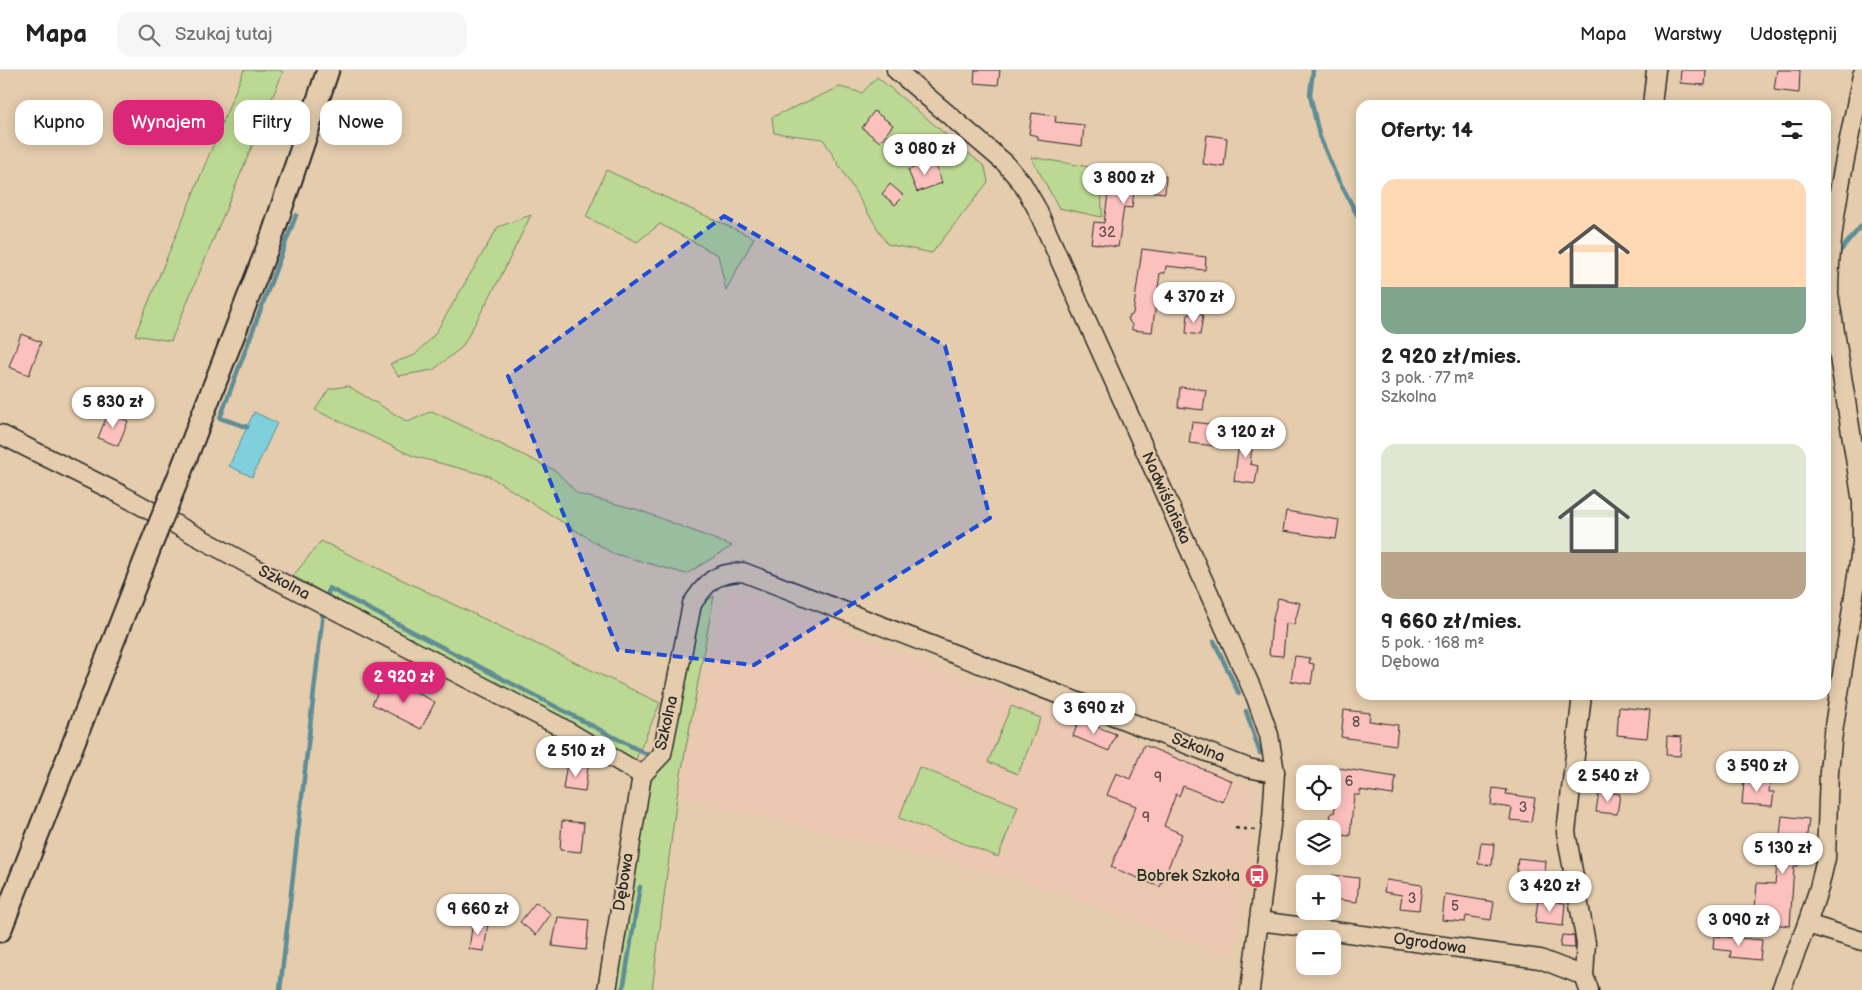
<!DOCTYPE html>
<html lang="pl">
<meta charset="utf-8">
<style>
body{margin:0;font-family:"Balsamiq Sans",sans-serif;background:#f6f6f6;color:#222;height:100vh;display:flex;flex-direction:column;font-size:19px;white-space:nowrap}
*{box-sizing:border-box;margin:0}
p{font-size:16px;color:#767676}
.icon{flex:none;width:28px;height:28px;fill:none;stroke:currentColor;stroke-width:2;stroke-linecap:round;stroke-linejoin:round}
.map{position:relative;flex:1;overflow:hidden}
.drawer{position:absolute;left:1356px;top:30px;width:475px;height:600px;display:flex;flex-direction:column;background:#fff;border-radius:15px;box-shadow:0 2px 12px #0003}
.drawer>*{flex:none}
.banner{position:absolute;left:15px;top:30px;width:475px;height:45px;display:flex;gap:10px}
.buttons{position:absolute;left:1296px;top:695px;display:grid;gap:10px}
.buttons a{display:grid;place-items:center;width:45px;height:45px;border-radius:10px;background:#fff;box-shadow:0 2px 12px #0003;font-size:25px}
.price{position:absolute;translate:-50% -42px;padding:0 11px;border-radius:18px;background:#fff;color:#222;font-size:16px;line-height:32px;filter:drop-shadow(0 1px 2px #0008)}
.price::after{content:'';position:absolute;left:50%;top:30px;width:15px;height:11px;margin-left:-8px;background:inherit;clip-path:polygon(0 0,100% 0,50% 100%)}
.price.active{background:#db2777;color:#fff}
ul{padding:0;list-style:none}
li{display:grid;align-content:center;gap:10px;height:265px;padding:0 25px}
li span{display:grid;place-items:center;height:155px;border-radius:15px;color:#555}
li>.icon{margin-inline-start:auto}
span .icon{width:90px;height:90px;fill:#fffc;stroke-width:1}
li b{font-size:21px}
h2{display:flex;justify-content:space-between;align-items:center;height:60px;padding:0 25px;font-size:21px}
.tag{padding:0 18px;border-radius:15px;background:#fff;box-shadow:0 2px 12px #0003;font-size:18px;line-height:45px}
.tag.active{background:#db2777;color:#fff}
header{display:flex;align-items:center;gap:30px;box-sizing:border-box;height:70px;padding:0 25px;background:#fff;border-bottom:1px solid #e0e0e0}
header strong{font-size:24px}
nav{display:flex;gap:28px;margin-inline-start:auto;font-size:18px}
.search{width:350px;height:45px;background:#f6f6f6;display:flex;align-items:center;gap:12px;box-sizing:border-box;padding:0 18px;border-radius:15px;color:#767676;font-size:19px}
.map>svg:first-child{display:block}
.built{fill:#ebc8b2}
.green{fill:#bbd992;stroke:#73825e}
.water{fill:#80cfdd;stroke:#5e8d96}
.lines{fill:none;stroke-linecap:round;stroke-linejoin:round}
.stream{stroke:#5e8d96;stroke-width:4.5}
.building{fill:#fcc0bd;stroke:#2b2b2b}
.minor-casing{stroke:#2b2b2b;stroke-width:21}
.major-casing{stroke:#2b2b2b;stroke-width:25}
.path{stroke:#2b2b2b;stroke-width:2.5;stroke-dasharray:4 4;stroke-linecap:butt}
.minor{stroke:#e4ccad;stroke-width:18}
.major{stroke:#e4ccad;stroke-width:21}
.major-bridge-casing{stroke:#2b2b2b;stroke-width:25;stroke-linecap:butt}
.major-bridge{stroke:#e4ccad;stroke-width:21}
.marked{fill:#1d4ed8;fill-opacity:0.2;stroke:#1d4ed8;stroke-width:4;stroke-dasharray:10 6;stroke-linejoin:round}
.labels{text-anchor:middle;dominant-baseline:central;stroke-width:4;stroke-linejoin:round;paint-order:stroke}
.number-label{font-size:14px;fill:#5f5050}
.street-label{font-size:16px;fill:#2b2b2b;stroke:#e4ccad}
.poi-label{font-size:16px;fill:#2b2b2b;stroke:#e4ccad;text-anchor:end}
</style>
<header>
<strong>Mapa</strong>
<div class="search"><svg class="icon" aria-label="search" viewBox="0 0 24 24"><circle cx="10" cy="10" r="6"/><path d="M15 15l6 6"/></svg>Szukaj tutaj</div>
<nav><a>Mapa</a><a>Warstwy</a><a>Udostępnij</a></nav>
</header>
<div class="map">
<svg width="1862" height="920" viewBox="0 0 1862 920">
<rect width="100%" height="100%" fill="#e4ccad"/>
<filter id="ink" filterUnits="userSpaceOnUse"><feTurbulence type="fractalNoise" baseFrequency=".02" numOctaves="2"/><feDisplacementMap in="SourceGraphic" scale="10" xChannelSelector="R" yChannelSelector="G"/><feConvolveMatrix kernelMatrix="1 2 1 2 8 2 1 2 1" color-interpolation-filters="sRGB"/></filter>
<g filter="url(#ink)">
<!-- built -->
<path class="built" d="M 728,517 L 1257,717 L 1241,854 L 1230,888 L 1034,814 L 677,726 Z"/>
<!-- green -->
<g class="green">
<path d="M 244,0 L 279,0 L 283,2 L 171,271 L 135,265 Z"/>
<path d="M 877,7 L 985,97 L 988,112 L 932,183 L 887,174 L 823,69 L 774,63 L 772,47 L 840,17 L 862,23 Z"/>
<path d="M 1031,87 L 1101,99 L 1102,147 L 1059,138 Z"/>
<path d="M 606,100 L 754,168 L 726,220 L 718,185 L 660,154 L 637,172 L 586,147 Z"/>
<path d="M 531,145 L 500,208 L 462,277 L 433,300 L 398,306 L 390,294 L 415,285 L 435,264 L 498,157 Z"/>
<path d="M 348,316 L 408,352 L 432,341 L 556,401 L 578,424 L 639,440 L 732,476 L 686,504 L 612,483 L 489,406 L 413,386 L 315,340 L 329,319 Z"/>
<path d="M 321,471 L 660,633 L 634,694 L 562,651 L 293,506 Z"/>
<path d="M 714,526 L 677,726 L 652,920 L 614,920 L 646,710 L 698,536 Z"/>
<path d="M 1011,636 L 1041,648 L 1018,704 L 988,692 Z"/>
<path d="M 919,697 L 1018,736 L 998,787 L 899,748 Z"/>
</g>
<!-- water -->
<path class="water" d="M 254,342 L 277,353 L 252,407 L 229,396 Z"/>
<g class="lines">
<!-- stream -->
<g class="stream">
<path d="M 1313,0 L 1310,25 L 1319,65 L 1335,103 L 1361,152"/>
<path d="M 1836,186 L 1862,155"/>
<path d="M 247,357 L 220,348 L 296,145"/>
<path d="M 327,528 L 329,518 L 650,686"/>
<path d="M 1214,571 L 1239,624"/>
<path d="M 1246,641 L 1260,683"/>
<path d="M 280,920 L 323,542"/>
<path d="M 623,920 L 640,817"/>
</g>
</g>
<!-- building -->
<g class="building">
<path d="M 975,0 L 1000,0 L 998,15 L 974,13 Z"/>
<path d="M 1681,0 L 1706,0 L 1705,15 L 1680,13 Z"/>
<path d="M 1777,0 L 1800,0 L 1799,23 L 1774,20 Z"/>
<path d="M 874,41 L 893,55 L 880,72 L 862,58 Z"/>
<path d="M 1032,43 L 1056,46 L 1055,52 L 1084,55 L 1082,76 L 1038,70 L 1038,66 L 1029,64 Z"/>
<path d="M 1207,65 L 1227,68 L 1224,97 L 1203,94 Z"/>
<path d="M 934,90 L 942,113 L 917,122 L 908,100 Z"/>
<path d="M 1135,98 L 1151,100 L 1151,104 L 1166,106 L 1165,123 L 1134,120 L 1132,138 L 1124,137 L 1118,177 L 1091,173 L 1094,152 L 1104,153 L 1110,110 L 1133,113 Z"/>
<path d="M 890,114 L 904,126 L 895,135 L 882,124 Z"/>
<path d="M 1142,179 L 1206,187 L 1205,200 L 1166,196 L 1165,203 L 1160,203 L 1152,262 L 1132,260 L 1132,255 L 1127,248 L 1133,244 Z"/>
<path d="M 1188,244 L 1203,245 L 1200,265 L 1186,263 Z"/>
<path d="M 21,264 L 41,272 L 29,305 L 9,297 Z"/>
<path d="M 1180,317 L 1206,320 L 1203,340 L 1178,337 Z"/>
<path d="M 108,343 L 128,351 L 118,376 L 98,368 Z"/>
<path d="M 1192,352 L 1217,355 L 1215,376 L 1189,373 Z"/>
<path d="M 1241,358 L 1254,360 L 1250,394 L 1258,396 L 1255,414 L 1234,411 Z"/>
<path d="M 1286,441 L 1339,450 L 1336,469 L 1283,461 Z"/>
<path d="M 1278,528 L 1300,533 L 1294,555 L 1286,553 L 1283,586 L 1269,585 L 1272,553 Z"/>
<path d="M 1295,586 L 1310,588 L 1309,593 L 1314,594 L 1311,614 L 1291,611 Z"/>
<path d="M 383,612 L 394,617 L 396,612 L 435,632 L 421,659 L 372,634 Z"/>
<path d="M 1619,637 L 1650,640 L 1647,668 L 1617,665 Z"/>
<path d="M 1344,640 L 1370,643 L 1369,651 L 1398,655 L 1396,675 L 1341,667 Z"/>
<path d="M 1079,650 L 1116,664 L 1109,681 L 1073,666 Z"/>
<path d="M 1667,666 L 1682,667 L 1680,686 L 1666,685 Z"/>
<path d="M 1144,675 L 1232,711 L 1223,732 L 1183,716 L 1179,726 L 1176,724 L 1164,756 L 1182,764 L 1160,817 L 1111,797 L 1136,736 L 1107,725 L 1116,703 L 1130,709 Z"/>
<path d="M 567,693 L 588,696 L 585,722 L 563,719 Z"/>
<path d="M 1339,698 L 1396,707 L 1393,725 L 1360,720 L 1360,725 L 1354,725 L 1350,766 L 1332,764 L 1332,759 L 1329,759 L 1331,743 L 1334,743 Z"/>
<path d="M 1744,710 L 1770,712 L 1769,722 L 1774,722 L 1772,736 L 1742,734 Z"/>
<path d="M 1493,718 L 1507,720 L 1506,724 L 1535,728 L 1531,752 L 1510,750 L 1512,738 L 1491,735 Z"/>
<path d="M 1599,721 L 1620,724 L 1617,744 L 1596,742 Z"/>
<path d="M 1782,746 L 1809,749 L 1804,788 L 1799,787 L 1798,796 L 1794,796 L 1790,856 L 1754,852 L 1757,813 L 1775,814 Z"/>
<path d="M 562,751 L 584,753 L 581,782 L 560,780 Z"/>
<path d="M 1481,773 L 1494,774 L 1492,795 L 1478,794 Z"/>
<path d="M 1518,788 L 1546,791 L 1544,812 L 1516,808 Z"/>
<path d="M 1332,805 L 1359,808 L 1357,832 L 1332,829 Z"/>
<path d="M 1386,810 L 1422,815 L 1419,840 L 1400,838 L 1402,825 L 1384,822 Z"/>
<path d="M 1445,824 L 1494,832 L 1491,850 L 1466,846 L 1465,852 L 1442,850 Z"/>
<path d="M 1538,830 L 1565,833 L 1563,856 L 1535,853 Z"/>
<path d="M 536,832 L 551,844 L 536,865 L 520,852 Z"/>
<path d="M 558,847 L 589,850 L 586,880 L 552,876 Z"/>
<path d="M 473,851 L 488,853 L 484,881 L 469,879 Z"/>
<path d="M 1562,865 L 1574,866 L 1575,878 L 1560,877 Z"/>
<path d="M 1714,866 L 1762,870 L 1760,890 L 1730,887 L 1731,881 L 1713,879 Z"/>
</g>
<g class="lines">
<!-- minor casing -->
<g class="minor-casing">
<g id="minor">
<path d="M 896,0 L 1005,93 L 1022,113 L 1036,137 L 1256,628 L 1269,665 L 1275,702 L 1272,748 L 1250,920"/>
<path d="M 1652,35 L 1656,0"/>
<path d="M 0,364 L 120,424 L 275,509 L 559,656 L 642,705"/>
<path d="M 1582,625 L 1566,762 L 1586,873 L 1584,906 L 1589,920"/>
<path d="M 642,705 L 662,684 L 692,534 C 708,511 714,503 743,502 L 1248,698 L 1263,701 L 1275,702"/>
<path d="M 1259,851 L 1540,889 L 1584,906"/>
<path d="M 1807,854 L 1862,871"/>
<path d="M 607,920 L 642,705"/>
<path d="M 1781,920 L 1807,854 L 1819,818 L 1826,788 L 1829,701 L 1833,663 L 1862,473 L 1862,432 L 1829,224 C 1829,150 1848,78 1862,5"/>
</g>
</g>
<!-- major casing -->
<g class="major-casing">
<g id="major">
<path d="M 179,406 L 272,166 L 328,0"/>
<path d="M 0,861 L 151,475"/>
</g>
</g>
<!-- path -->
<path class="path" d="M 1235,758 L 1255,760"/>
<!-- minor -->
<use href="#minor" class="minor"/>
<!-- major -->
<use href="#major" class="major"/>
<!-- major-bridge casing -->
<g class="major-bridge-casing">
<path id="major-bridge" d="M 151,475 L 179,406"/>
</g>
<!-- major-bridge -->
<use href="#major-bridge" class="major-bridge"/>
</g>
</g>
<!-- marked area -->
<path class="marked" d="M 724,146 L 945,276 L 990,448 L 754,595 L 618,580 L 508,306 Z"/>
<!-- icons -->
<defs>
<g id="bus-disc" transform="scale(1.25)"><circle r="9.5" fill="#d1495b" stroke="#e4ccad"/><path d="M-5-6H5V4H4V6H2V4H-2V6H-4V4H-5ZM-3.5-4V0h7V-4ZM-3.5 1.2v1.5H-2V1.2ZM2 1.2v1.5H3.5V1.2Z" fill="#fff"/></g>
</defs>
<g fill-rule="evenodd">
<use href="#bus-disc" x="1257" y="806"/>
</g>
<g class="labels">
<!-- number labels -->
<g class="number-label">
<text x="1107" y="162">32</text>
<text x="1356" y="652">8</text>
<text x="1158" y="707">9</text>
<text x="1349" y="711">6</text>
<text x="1523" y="737">3</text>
<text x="1146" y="747">9</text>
<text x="1412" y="828">3</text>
<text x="1455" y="836">5</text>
</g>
<!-- street labels -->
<g class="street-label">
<text transform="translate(1166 428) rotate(66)">Nadwiślańska</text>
<text transform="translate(284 513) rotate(28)">Szkolna</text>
<text transform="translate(667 653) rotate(-77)">Szkolna</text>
<text transform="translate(1198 678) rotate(21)">Szkolna</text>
<text transform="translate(624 812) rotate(-81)">Dębowa</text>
<text transform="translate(1430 874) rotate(8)">Ogrodowa</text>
</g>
<!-- poi labels -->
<g class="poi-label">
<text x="1240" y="806">Bobrek Szkoła</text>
</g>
</g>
</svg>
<div class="buttons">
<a><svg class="icon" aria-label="locate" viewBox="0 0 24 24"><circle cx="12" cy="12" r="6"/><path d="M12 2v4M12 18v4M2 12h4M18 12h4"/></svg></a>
<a><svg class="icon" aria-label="layers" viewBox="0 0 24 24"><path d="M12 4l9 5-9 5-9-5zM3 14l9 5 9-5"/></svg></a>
<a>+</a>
<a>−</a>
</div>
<b class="price" style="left:925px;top:106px">3 080 zł</b>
<b class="price" style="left:1124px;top:135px">3 800 zł</b>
<b class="price" style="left:1194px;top:254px">4 370 zł</b>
<b class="price" style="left:113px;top:359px">5 830 zł</b>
<b class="price" style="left:1246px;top:389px">3 120 zł</b>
<b class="price active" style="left:404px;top:634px">2 920 zł</b>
<b class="price" style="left:1094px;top:665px">3 690 zł</b>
<b class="price" style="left:576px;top:708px">2 510 zł</b>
<b class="price" style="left:1757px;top:723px">3 590 zł</b>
<b class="price" style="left:1608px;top:733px">2 540 zł</b>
<b class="price" style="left:1783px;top:805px">5 130 zł</b>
<b class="price" style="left:1550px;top:843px">3 420 zł</b>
<b class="price" style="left:478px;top:866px">9 660 zł</b>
<b class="price" style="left:1739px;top:877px">3 090 zł</b>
<div class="banner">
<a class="tag">Kupno</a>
<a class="tag active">Wynajem</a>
<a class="tag">Filtry</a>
<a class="tag">Nowe</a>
</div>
<section class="drawer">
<h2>Oferty: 14<svg class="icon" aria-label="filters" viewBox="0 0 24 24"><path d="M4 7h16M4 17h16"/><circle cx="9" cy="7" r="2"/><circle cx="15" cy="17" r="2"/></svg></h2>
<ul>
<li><span style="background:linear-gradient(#ffd9b3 70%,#7fa58c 0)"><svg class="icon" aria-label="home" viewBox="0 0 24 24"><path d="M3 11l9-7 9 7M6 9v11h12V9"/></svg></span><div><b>2 920 zł/mies.</b><p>3 pok. · 77 m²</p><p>Szkolna</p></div></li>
<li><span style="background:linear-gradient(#dfe7d0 70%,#b9a48a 0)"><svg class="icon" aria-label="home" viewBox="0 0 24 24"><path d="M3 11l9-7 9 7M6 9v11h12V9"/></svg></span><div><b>9 660 zł/mies.</b><p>5 pok. · 168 m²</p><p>Dębowa</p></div></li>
</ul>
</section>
</div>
